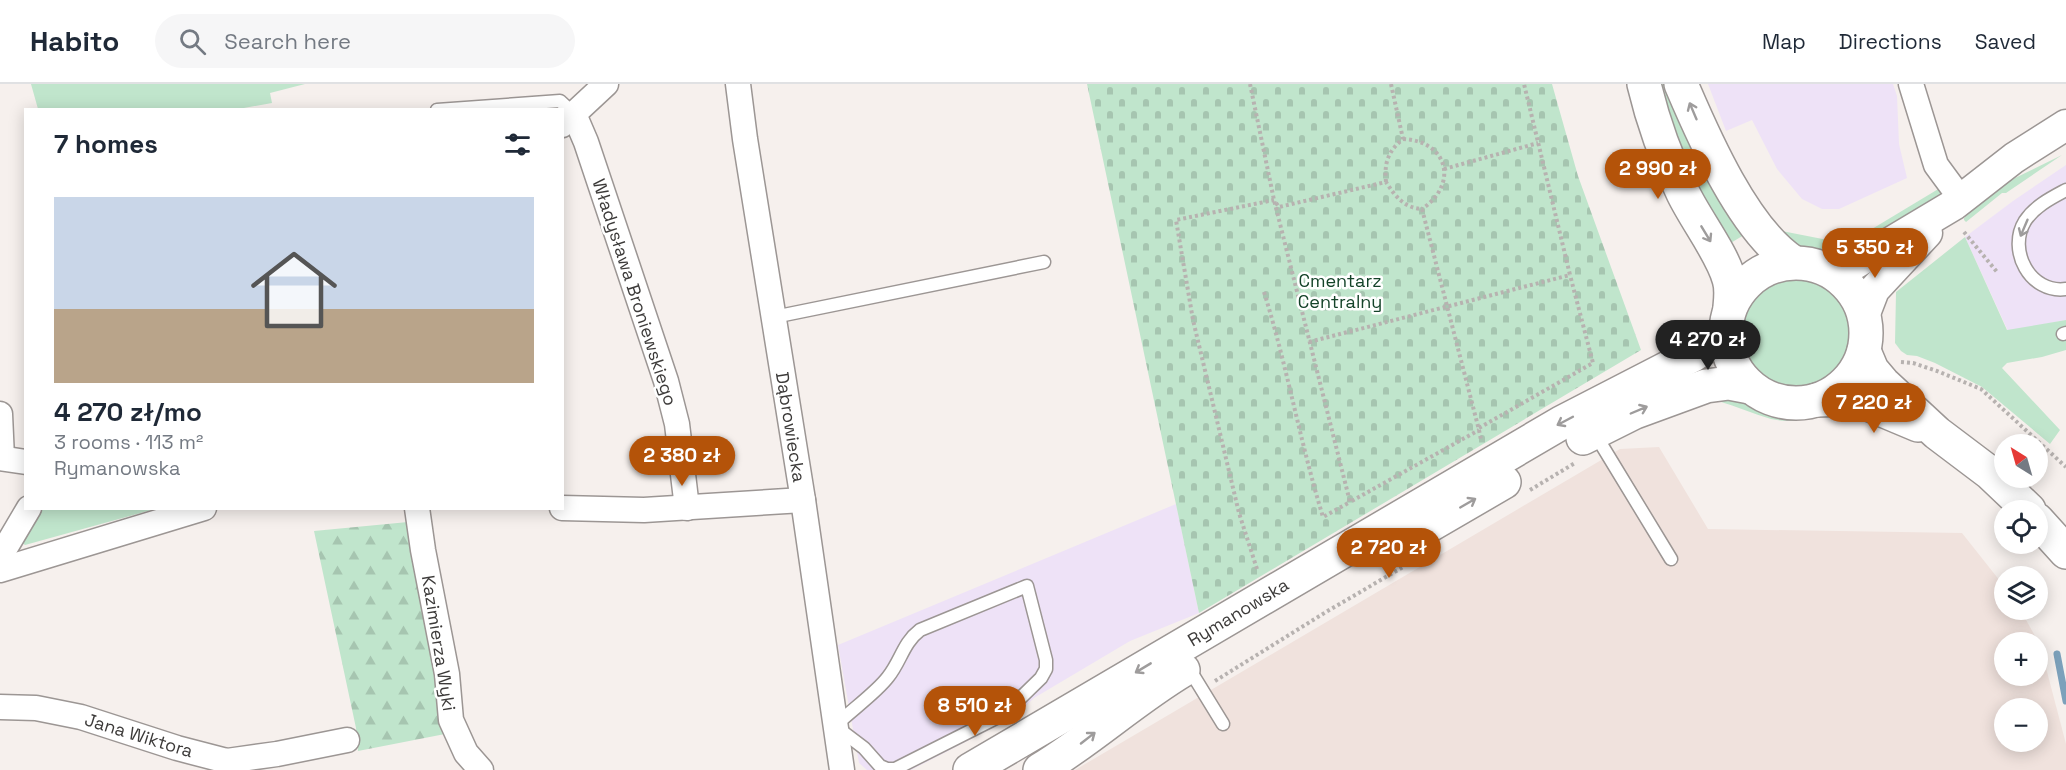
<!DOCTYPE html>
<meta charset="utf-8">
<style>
body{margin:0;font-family:"Space Grotesk",sans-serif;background:#f6f6f7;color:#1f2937;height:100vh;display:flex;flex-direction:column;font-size:22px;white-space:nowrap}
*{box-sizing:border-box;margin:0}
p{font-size:20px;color:#747a83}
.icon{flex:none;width:33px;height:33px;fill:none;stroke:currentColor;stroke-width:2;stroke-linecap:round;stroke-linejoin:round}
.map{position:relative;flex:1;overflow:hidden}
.side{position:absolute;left:24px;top:24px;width:540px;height:402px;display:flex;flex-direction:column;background:#fff;border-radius:0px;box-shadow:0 3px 15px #0003}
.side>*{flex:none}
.needle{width:39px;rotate:323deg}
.controls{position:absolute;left:1994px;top:350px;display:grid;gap:12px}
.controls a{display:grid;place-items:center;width:54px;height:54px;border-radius:50%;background:#fff;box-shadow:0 3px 15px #0003;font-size:30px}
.price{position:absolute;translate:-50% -51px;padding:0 14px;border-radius:21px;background:#b45309;color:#fff;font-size:20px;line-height:39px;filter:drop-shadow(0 2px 3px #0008)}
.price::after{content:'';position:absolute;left:50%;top:36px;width:18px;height:14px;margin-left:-9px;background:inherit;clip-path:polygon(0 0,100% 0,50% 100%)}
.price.on{background:#222;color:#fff}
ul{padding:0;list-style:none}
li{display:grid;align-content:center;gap:12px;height:318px;padding:0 30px}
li+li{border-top:2px solid #e0e1e3}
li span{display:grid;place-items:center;height:186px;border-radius:0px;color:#555}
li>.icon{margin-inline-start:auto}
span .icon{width:108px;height:108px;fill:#fffc;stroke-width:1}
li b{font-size:26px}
h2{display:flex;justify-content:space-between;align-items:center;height:72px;padding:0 30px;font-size:26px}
header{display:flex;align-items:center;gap:36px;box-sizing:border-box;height:84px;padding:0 30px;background:#fff;border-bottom:2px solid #e0e1e3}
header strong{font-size:28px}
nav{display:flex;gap:33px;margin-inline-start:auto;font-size:21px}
.search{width:420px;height:54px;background:#f6f6f7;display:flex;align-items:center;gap:15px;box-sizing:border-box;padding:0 21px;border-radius:33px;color:#747a83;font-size:22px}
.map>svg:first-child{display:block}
.commercial{fill:#eee2f7}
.built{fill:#f0e2dd;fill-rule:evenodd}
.grass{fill:#c0e5cc}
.forest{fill:url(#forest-firs)}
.cemetery{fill:url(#cemetery-stones)}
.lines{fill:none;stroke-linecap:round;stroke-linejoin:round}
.stream{stroke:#7ca1bb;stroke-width:7}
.service-casing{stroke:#9c9694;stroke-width:15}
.minor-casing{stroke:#9c9694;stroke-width:27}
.tertiary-casing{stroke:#9c9694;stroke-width:33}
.secondary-casing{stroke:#9c9694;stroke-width:36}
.path{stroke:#b7b2b0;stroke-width:4;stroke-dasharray:3 3;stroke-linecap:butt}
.service{stroke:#fff;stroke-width:12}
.minor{stroke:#fff;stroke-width:24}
.tertiary{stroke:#fff;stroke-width:30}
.secondary{stroke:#fff;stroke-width:33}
.oneway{stroke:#9e9c9c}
.labels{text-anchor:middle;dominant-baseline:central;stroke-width:5;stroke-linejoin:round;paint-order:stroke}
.park-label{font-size:18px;fill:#144329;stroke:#fff}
.street-label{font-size:18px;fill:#3c3a39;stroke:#fff}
</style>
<header>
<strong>Habito</strong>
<div class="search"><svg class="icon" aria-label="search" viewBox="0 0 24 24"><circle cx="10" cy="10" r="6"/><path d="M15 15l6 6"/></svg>Search here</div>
<nav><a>Map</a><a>Directions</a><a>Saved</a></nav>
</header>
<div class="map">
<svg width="2066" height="686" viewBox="0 0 2066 686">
<defs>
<pattern id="forest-firs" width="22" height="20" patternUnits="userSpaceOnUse" patternTransform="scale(1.5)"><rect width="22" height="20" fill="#c0e5cc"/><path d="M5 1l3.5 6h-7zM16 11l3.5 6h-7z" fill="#a6c5b0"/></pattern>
<pattern id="cemetery-stones" width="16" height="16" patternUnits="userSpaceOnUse" patternTransform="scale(1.5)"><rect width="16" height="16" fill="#c0e5cc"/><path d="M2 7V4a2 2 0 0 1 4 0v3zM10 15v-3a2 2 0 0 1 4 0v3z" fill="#a6c5b0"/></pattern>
</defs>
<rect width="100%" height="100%" fill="#f6f0ed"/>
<!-- commercial -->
<g class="commercial">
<path d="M 1708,0 L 1893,0 L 1897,12 L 1899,60 L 1907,94 L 1839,125 L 1822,125 L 1802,115 L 1777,85 L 1752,36 L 1726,47 Z"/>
<path d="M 2066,81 L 2066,236 L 2008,247 L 1965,153 L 2013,117 Z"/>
<path d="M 1176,420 L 1199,529 L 1130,557 L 1034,614 L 1014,633 L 911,686 L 867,686 L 859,679 L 838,561 Z"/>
</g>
<!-- built -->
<path class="built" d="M 1659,363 L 1708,445 L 1962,449 L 2004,502 L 2004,525 L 2020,525 L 2040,561 L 2066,660 L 2066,686 L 1075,686 L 1620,365 ZM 2004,558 L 2037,558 L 2037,591 L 2004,591 ZM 2004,624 L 2037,624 L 2037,657 L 2004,657 Z"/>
<!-- grass -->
<g class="grass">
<path d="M 31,0 L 305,0 L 270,9 L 272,19 L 233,26 L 38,25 Z"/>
<path d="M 1652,0 L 1669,0 L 1749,148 L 1724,163 Z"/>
<path d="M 2062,71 L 2006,109 L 2002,109 L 1966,138 L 1964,136 L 1964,134 L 1987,113 L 2009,97 Z"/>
<path d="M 1940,104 L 1941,111 L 1868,163 L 1862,154 L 1862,151 Z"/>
<path d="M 1777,146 L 1848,160 L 1856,171 C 1820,181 1805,168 1777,146 Z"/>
<path d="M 1965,153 L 2007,246 L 2066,236 L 2066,266 L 2042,273 L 2007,279 L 2002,284 L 2060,346 L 2050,360 L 1982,303 L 1935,279 L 1917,272 L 1907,271 L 1901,267 L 1895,259 L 1896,208 Z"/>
<circle cx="1795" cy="248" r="55"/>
<path d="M 1742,311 L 1774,326 L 1785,328 L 1814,325 L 1835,327 C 1815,333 1793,340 1771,335 C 1753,330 1736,322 1718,317 Z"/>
<path d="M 39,425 L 155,425 L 25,461 L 20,457 Z"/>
</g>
<!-- forest -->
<path class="forest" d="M 408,438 L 445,650 L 358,667 L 356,644 L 314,447 Z"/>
<!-- cemetery -->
<path class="cemetery" d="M 1087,0 L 1552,0 L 1578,92 L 1641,266 L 1199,529 Z"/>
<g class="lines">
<!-- stream -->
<path class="stream" d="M 2057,570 L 2066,617"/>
<!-- service casing -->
<g class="service-casing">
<g id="service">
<path d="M 437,26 L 560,17 L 574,30"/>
<path d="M 2066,106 C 2051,114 2035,122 2025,137 C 2007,166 2030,210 2066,205"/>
<path d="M 774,233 L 1044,178"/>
<path d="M 2063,250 L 2066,249"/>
<path d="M 1595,350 L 1671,475"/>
<path d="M 1027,502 L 1046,576 L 1046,585 L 1041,594 L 1004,630 L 895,685 L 887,685 L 880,682 L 864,664 L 835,642 C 850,627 876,609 888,593 C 901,577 903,559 920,546 Z"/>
<path d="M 1188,583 L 1223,640"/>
</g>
</g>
<!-- minor casing -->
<g class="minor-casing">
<g id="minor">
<path d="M 738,0 L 745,55 L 803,416 L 842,686"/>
<path d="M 1911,0 L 1936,81 L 1961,115"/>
<path d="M 574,30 L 586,58 L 666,297 L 677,340 L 687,424"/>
<path d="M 562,41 L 606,0"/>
<path d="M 0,330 L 2,374"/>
<path d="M 0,374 L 26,378"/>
<path d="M 417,424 L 423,466 L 447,590 L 451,636 L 466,669 L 481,686"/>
<path d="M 562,424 L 644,426 L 803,416"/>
<path d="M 0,473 L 29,424"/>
<path d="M 0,486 L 204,424"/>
<path d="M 0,623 L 36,624 L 81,633 L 177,664 L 227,677 L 277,670 L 347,656"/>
</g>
</g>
<!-- tertiary casing -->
<g class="tertiary-casing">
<g id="tertiary">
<path d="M 1836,191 L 1955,120 L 2014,74 L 2066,41"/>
<path d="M 1864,232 L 1874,206 L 1927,149"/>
</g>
</g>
<!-- secondary casing -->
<g class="secondary-casing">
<g id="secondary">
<path d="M 1644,0 C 1653,38 1666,74 1683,109 C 1696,136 1722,169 1729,195 C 1732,204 1731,213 1730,223"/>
<path d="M 1681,0 C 1704,54 1744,146 1793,178"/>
<circle cx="1796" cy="249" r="70"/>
<path d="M 1864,267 L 1872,286 L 1883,299 L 1937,349 L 1990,389 L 2029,426"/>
<path d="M 1817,316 L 1849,315 L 1868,320 L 1918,341"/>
<path d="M 1583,354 L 1635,328 L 1706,302 L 1729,299 L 1750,303"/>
<path d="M 2037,436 L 2066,468"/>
<path d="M 1406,455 L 1504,398"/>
<path d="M 970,686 L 1561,339 L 1693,271 L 1714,257 L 1724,246"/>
<path d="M 1040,686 C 1090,656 1133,616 1183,586"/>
</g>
</g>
<!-- path -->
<g class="path">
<path d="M 1250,0 L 1274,116 L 1350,418 L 1479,346"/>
<path d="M 1403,55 C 1448,57 1459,100 1422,125"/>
<path d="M 1444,85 L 1538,59"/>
<path d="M 1386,98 C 1384,79 1388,67 1403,55 L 1391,0"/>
<path d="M 1276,119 L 1279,123 L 1386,98 C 1395,112 1404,124 1422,125 L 1479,346 L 1481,356"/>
<path d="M 1964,148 L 1997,188"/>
<path d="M 1264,208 C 1287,282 1300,358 1323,433 L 1350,418"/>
<path d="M 1309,258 L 1570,191 L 1524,0"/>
<path d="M 1901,278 L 1913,279 L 1937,287 L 1981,305 L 2066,383"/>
<path d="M 1479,344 L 1593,279 L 1570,191"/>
<path d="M 1530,406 L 1575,379"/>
<path d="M 1257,485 L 1239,429 L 1193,236 L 1176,136 L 1274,116"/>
<path d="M 1215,597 L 1326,528 L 1403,483"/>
</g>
<!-- service -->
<use href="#service" class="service"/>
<!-- minor -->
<use href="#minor" class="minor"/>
<!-- tertiary -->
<use href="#tertiary" class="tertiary"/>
<!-- secondary -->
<use href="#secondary" class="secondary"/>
</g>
<!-- one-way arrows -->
<defs><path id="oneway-shaft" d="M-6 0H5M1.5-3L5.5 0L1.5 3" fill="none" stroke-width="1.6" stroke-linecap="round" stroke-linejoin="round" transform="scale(1.5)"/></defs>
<g class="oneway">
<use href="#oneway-shaft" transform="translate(1693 27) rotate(-113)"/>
<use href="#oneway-shaft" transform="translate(2024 144) rotate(113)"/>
<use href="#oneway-shaft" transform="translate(1706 150) rotate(59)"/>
<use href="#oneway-shaft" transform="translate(1639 326) rotate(-23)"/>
<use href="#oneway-shaft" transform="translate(1565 337) rotate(152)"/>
<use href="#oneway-shaft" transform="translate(1468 419) rotate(-30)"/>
<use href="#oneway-shaft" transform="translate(1143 584) rotate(149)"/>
<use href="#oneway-shaft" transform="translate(1088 654) rotate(-38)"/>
</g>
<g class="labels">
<!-- park labels -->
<g class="park-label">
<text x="1340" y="196">Cmentarz<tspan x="1340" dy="21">Centralny</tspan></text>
</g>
<!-- street labels -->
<g class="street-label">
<text transform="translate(635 208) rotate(72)">Władysława Broniewskiego</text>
<text transform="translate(791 343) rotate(81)">Dąbrowiecka</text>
<text transform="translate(1238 528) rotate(-31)">Rymanowska</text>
<text transform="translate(439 559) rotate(81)">Kazimierza Wyki</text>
<text transform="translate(139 651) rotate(17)">Jana Wiktora</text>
</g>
</g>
</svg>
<div class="controls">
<a><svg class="needle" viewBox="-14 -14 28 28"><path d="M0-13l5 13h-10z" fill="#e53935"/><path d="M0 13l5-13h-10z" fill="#747a83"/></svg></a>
<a><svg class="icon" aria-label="locate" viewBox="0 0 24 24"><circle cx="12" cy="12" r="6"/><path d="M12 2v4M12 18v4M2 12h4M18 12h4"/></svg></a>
<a><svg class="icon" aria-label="layers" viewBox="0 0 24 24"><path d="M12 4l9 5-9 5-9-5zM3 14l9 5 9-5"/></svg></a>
<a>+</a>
<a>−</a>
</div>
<b class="price" style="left:1658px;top:116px">2 990 zł</b>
<b class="price" style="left:1875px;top:195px">5 350 zł</b>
<b class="price on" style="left:1708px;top:287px">4 270 zł</b>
<b class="price" style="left:1874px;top:350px">7 220 zł</b>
<b class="price" style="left:682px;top:403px">2 380 zł</b>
<b class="price" style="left:1389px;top:495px">2 720 zł</b>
<b class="price" style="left:975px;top:653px">8 510 zł</b>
<section class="side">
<h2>7 homes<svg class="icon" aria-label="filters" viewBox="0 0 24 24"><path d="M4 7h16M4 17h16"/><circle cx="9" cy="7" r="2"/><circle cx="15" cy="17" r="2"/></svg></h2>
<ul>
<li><span style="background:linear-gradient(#c9d6e8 60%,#b9a48a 0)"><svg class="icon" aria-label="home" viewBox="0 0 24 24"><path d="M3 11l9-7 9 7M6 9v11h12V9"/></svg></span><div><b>4 270 zł/mo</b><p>3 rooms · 113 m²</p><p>Rymanowska</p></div></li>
</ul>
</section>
</div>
